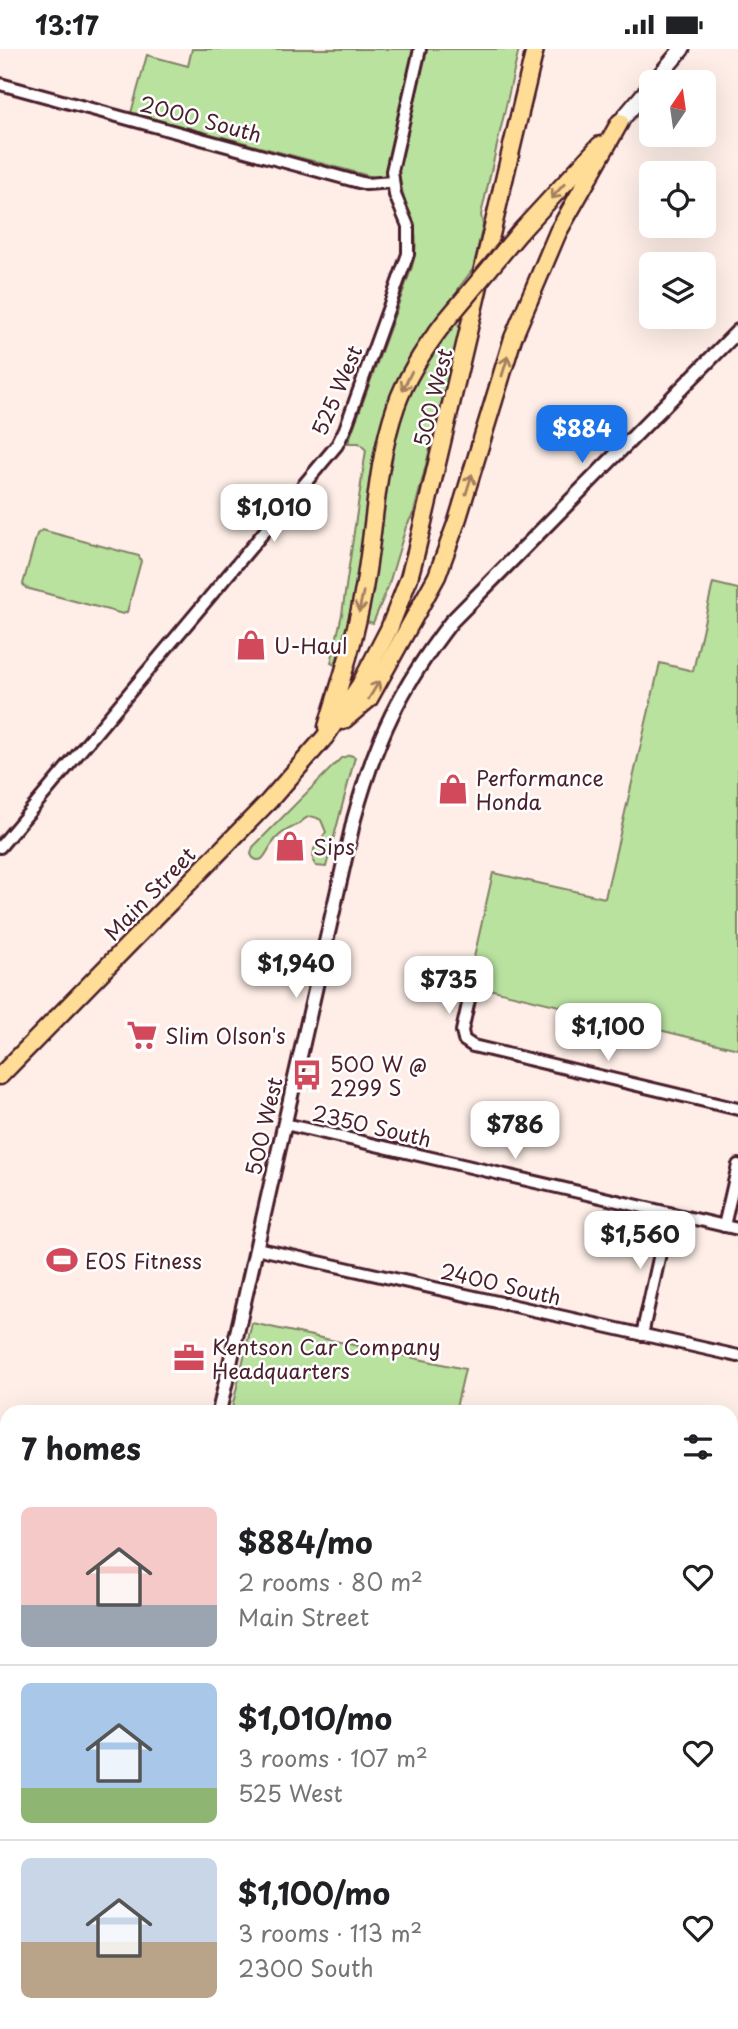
<!DOCTYPE html>
<meta charset="utf-8">
<style>
body{margin:0;font-family:"Playpen Sans",sans-serif;background:#f2f2f2;color:#202124;height:100vh;display:flex;flex-direction:column;font-size:26px;white-space:nowrap}
*{box-sizing:border-box;margin:0}
p{font-size:23px;color:#757577}
.icon{flex:none;width:38px;height:38px;fill:none;stroke:currentColor;stroke-width:2;stroke-linecap:round;stroke-linejoin:round}
.map{position:relative;flex:1;overflow:hidden}
.panel{position:absolute;left:0px;top:1356px;width:738px;height:625px;display:flex;flex-direction:column;background:#fff;border-radius:21px 21px 0 0;box-shadow:0 7px 28px #0002}
.panel>*{flex:none}
.needle{width:46px;rotate:13deg}
.tools{position:absolute;left:639px;top:21px;display:grid;gap:14px}
.tools a{display:grid;place-items:center;width:77px;height:77px;border-radius:10px;background:#fff;box-shadow:0 7px 28px #0002;font-size:35px}
.price{position:absolute;translate:-50% -60px;padding:0 16px;border-radius:14px;background:#fff;color:#222;font-size:23px;line-height:46px;filter:drop-shadow(0 2px 4px #0008)}
.price::after{content:'';position:absolute;left:50%;top:42px;width:21px;height:16px;margin-left:-10px;background:inherit;clip-path:polygon(0 0,100% 0,50% 100%)}
.price.current{background:#1a73e8;color:#fff}
ul{padding:0;list-style:none}
li{display:flex;align-items:center;gap:21px;height:175px;padding:0 21px}
li+li{border-top:2px solid #e0e0e0}
li span{display:grid;place-items:center;flex:none;width:196px;height:140px;border-radius:10px;color:#555}
li>.icon{margin-inline-start:auto}
span .icon{width:84px;height:84px;fill:#fffc;stroke-width:1}
li b{font-size:30px}
h2{display:flex;justify-content:space-between;align-items:center;height:84px;padding:0 21px;font-size:30px}
.status{display:flex;justify-content:space-between;align-items:center;height:49px;padding:0 35px;background:#fff;direction:ltr}
.status svg{height:19px;fill:currentColor}
.map>svg:first-child{display:block}
.green{fill:#b9e29f;stroke:#828065;stroke-width:2}
.lines{fill:none;stroke-linecap:round;stroke-linejoin:round}
.minor-casing{stroke:#4a1f2b;stroke-width:16}
.tertiary-casing{stroke:#4a1f2b;stroke-width:18}
.secondary-casing{stroke:#4a1f2b;stroke-width:19}
.primary-casing{stroke:#4a1f2b;stroke-width:21}
.minor{stroke:#fff;stroke-width:10}
.tertiary{stroke:#fff;stroke-width:12}
.secondary{stroke:#fff;stroke-width:14}
.primary{stroke:#ffdd96;stroke-width:16}
.primary-bridge-casing{stroke:#4a1f2b;stroke-width:21;stroke-linecap:butt}
.primary-bridge{stroke:#ffdd96;stroke-width:16}
.oneway{stroke:#a47e60}
.labels{text-anchor:middle;dominant-baseline:central;stroke-width:5;stroke-linejoin:round;paint-order:stroke}
.street-label{font-size:21px;fill:#4a1f2b;stroke:#fff}
.poi-label{font-size:21px;fill:#4a1f2b;stroke:#fff;text-anchor:start}
</style>
<div class="status"><b>13:17</b><svg viewBox="0 0 49 12"><path d="M0 12V9h3v3zM5 12V6h3v6zM10 12V3h3v9zM15 12V0h3v12zM26 1h20v11H26zM47 4h2v5h-2z"/></svg></div>
<div class="map">
<svg width="738" height="1980" viewBox="0 0 738 1980">
<rect width="100%" height="100%" fill="#feeee7"/>
<filter id="ink" filterUnits="userSpaceOnUse"><feTurbulence type="fractalNoise" baseFrequency=".0143" numOctaves="2"/><feDisplacementMap in="SourceGraphic" scale="14" xChannelSelector="R" yChannelSelector="G"/><feConvolveMatrix kernelMatrix="1 2 1 2 8 2 1 2 1" color-interpolation-filters="sRGB"/></filter>
<g filter="url(#ink)">
<!-- green -->
<g class="green">
<path d="M 192,0 L 519,0 L 481,166 L 483,176 L 473,220 L 458,240 L 458,243 C 419,289 395,324 381,383 L 354,554 L 335,616 L 331,614 L 342,565 L 366,401 L 359,394 L 348,394 L 412,218 C 423,179 407,167 400,133 L 377,129 L 131,64 L 147,6 L 188,17 Z"/>
<path d="M 453,274 L 461,277 L 414,463 L 406,478 L 388,538 L 373,574 L 366,572 L 395,384 L 415,328 Z"/>
<path d="M 42,481 L 139,507 L 141,512 L 127,563 L 123,565 L 26,539 L 23,535 L 37,485 Z"/>
<path d="M 713,534 L 738,540 L 738,1000 L 468,935 L 493,824 L 605,849 L 660,614 L 693,622 Z"/>
<path d="M 350,706 L 355,708 L 326,818 L 316,817 L 313,812 L 314,800 L 326,783 L 321,771 C 307,763 307,770 295,777 C 286,782 278,785 272,795 C 268,800 267,805 262,810 C 258,812 253,811 251,805 L 253,798 L 341,709 Z"/>
<path d="M 252,1274 L 465,1320 L 455,1363 L 231,1363 Z"/>
</g>
<g class="lines">
<!-- minor casing -->
<g class="minor-casing">
<g id="minor">
<path d="M 0,35 L 366,135 L 393,133"/>
<path d="M 0,798 L 337,396 L 345,380 L 408,205 L 408,177 L 395,146 L 392,122 L 420,0"/>
<path d="M 471,942 L 462,982 L 464,991 L 473,997 L 738,1060"/>
<path d="M 285,1075 L 738,1180"/>
<path d="M 724,1177 L 738,1116"/>
<path d="M 256,1199 L 738,1307"/>
<path d="M 642,1286 L 669,1164"/>
<path d="M 0,1862 L 7,1864"/>
<path d="M 642,1974 L 644,1980"/>
<path d="M 290,1980 L 292,1974"/>
</g>
</g>
<!-- tertiary casing -->
<g class="tertiary-casing">
<g id="tertiary">
<path d="M 219,1363 L 354,770 C 376,690 400,639 451,573 L 738,282"/>
<path d="M 77,1980 L 79,1974"/>
</g>
</g>
<!-- secondary casing -->
<g class="secondary-casing">
<g id="secondary">
<path d="M 654,33 L 682,0"/>
<path d="M 620,73 L 651,36"/>
<path d="M 0,1491 L 7,1493"/>
<path d="M 732,1660 L 738,1661"/>
<path d="M 737,1980 L 738,1979"/>
</g>
</g>
<!-- primary casing -->
<g class="primary-casing">
<g id="primary">
<path d="M 520,183 L 600,96"/>
<path d="M 343,672 L 369,650 L 437,527 L 457,472 L 513,289 L 558,183 L 620,73"/>
<path d="M 327,678 C 340,634 355,590 363,545 C 375,483 375,417 396,357 C 407,326 424,300 444,274"/>
<path d="M 0,1027 L 269,752 L 325,688 L 360,636 L 389,580 L 409,529 L 416,503 L 535,0"/>
</g>
</g>
<!-- minor -->
<use href="#minor" class="minor"/>
<!-- tertiary -->
<use href="#tertiary" class="tertiary"/>
<!-- secondary -->
<use href="#secondary" class="secondary"/>
<!-- primary -->
<use href="#primary" class="primary"/>
<!-- primary-bridge casing -->
<g class="primary-bridge-casing">
<path id="primary-bridge" d="M 444,274 L 520,183"/>
</g>
<!-- primary-bridge -->
<use href="#primary-bridge" class="primary-bridge"/>
</g>
<!-- one-way arrows -->
<defs><path id="oneway-shaft" d="M-6 0H5M1.5-3L5.5 0L1.5 3" fill="none" stroke-width="1.6" stroke-linecap="round" stroke-linejoin="round" transform="scale(1.75)"/></defs>
<g class="oneway">
<use href="#oneway-shaft" transform="translate(558 142) rotate(132)"/>
<use href="#oneway-shaft" transform="translate(505 317) rotate(-73)"/>
<use href="#oneway-shaft" transform="translate(407 332) rotate(116)"/>
<use href="#oneway-shaft" transform="translate(469 435) rotate(-73)"/>
<use href="#oneway-shaft" transform="translate(361 553) rotate(102)"/>
<use href="#oneway-shaft" transform="translate(374 641) rotate(-59)"/>
</g>
</g>
<!-- icons -->
<defs>
<g id="shop-bare" transform="scale(2.415)"><path d="M-5-2.5h2.3a2.7 3.5 0 0 1 5.4 0H5L5.5 6h-11ZM-1.5-2.5h3a1.5 2.3 0 0 0-3 0Z" fill="#d1495b" stroke="#fff" stroke-width="2.5" paint-order="stroke"/></g>
<g id="supermarket-bare" transform="scale(2.415)"><path d="M-6-5.5h2.5l.6 2H6L4.5 2H-2.5L-4.4-4H-6ZM-1.5 3.2a1.3 1.3 0 1 0 .1 0ZM3 3.2a1.3 1.3 0 1 0 .1 0Z" fill="#d1495b" stroke="#fff" stroke-width="2.5" paint-order="stroke"/></g>
<g id="bus-bare" transform="scale(2.415)"><path d="M-5-6H5V4H4V6H2V4H-2V6H-4V4H-5ZM-3.5-4V0h7V-4ZM-3.5 1.2v1.5H-2V1.2ZM2 1.2v1.5H3.5V1.2Z" fill="#d1495b" stroke="#fff" stroke-width="2.5" paint-order="stroke"/></g>
<g id="stadium-bare" transform="scale(2.415)"><path d="M0-5a6.5 5 0 1 0 0 10a6.5 5 0 1 0 0-10ZM-3.5-1.8h7v3.6h-7Z" fill="#d1495b" stroke="#fff" stroke-width="2.5" paint-order="stroke"/></g>
<g id="office-bare" transform="scale(2.415)"><path d="M-6-3h4V-5.5h4V-3h4V5H-6ZM-1-4.5V-3h2v-1.5ZM-6 0V1H6V0Z" fill="#d1495b" stroke="#fff" stroke-width="2.5" paint-order="stroke"/></g>
</defs>
<g fill-rule="evenodd">
<use href="#shop-bare" x="251" y="596"/>
<use href="#shop-bare" x="453" y="740"/>
<use href="#shop-bare" x="290" y="797"/>
<use href="#supermarket-bare" x="142" y="986"/>
<use href="#bus-bare" x="307" y="1026"/>
<use href="#stadium-bare" x="62" y="1211"/>
<use href="#office-bare" x="189" y="1309"/>
</g>
<g class="labels">
<!-- street labels -->
<g class="street-label">
<text transform="translate(201 69) rotate(15)">2000 South</text>
<text transform="translate(336 341) rotate(-67)">525 West</text>
<text transform="translate(432 348) rotate(-76)">500 West</text>
<text transform="translate(149 844) rotate(-46)">Main Street</text>
<text transform="translate(372 1076) rotate(13)">2350 South</text>
<text transform="translate(263 1077) rotate(-77)">500 West</text>
<text transform="translate(501 1234) rotate(13)">2400 South</text>
</g>
<!-- poi labels -->
<g class="poi-label">
<text x="274" y="596">U-Haul</text>
<text x="476" y="728">Performance<tspan x="476" dy="24">Honda</tspan></text>
<text x="313" y="797">Sips</text>
<text x="165" y="986">Slim Olson's</text>
<text x="330" y="1014">500 W @<tspan x="330" dy="24">2299 S</tspan></text>
<text x="85" y="1211">EOS Fitness</text>
<text x="212" y="1297">Kentson Car Company<tspan x="212" dy="24">Headquarters</tspan></text>
</g>
</g>
</svg>
<div class="tools">
<a><svg class="needle" viewBox="-14 -14 28 28"><path d="M0-13l5 13h-10z" fill="#e53935"/><path d="M0 13l5-13h-10z" fill="#757577"/></svg></a>
<a><svg class="icon" aria-label="locate" viewBox="0 0 24 24"><circle cx="12" cy="12" r="6"/><path d="M12 2v4M12 18v4M2 12h4M18 12h4"/></svg></a>
<a><svg class="icon" aria-label="layers" viewBox="0 0 24 24"><path d="M12 4l9 5-9 5-9-5zM3 14l9 5 9-5"/></svg></a>
</div>
<b class="price current" style="left:582px;top:416px">$884</b>
<b class="price" style="left:274px;top:495px">$1,010</b>
<b class="price" style="left:296px;top:951px">$1,940</b>
<b class="price" style="left:449px;top:967px">$735</b>
<b class="price" style="left:608px;top:1014px">$1,100</b>
<b class="price" style="left:515px;top:1112px">$786</b>
<b class="price" style="left:640px;top:1222px">$1,560</b>
<section class="panel">
<h2>7 homes<svg class="icon" aria-label="filters" viewBox="0 0 24 24"><path d="M4 7h16M4 17h16"/><circle cx="9" cy="7" r="2"/><circle cx="15" cy="17" r="2"/></svg></h2>
<ul>
<li><span style="background:linear-gradient(#f6c9c9 70%,#9aa5b1 0)"><svg class="icon" aria-label="home" viewBox="0 0 24 24"><path d="M3 11l9-7 9 7M6 9v11h12V9"/></svg></span><div><b>$884/mo</b><p>2 rooms · 80 m²</p><p>Main Street</p></div><svg class="icon" aria-label="heart" viewBox="0 0 24 24"><path d="M12 20l-8-8c-3-5 5-10 8-4 3-6 11-1 8 4z"/></svg></li>
<li><span style="background:linear-gradient(#a9c7e8 75%,#8fb573 0)"><svg class="icon" aria-label="home" viewBox="0 0 24 24"><path d="M3 11l9-7 9 7M6 9v11h12V9"/></svg></span><div><b>$1,010/mo</b><p>3 rooms · 107 m²</p><p>525 West</p></div><svg class="icon" aria-label="heart" viewBox="0 0 24 24"><path d="M12 20l-8-8c-3-5 5-10 8-4 3-6 11-1 8 4z"/></svg></li>
<li><span style="background:linear-gradient(#c9d6e8 60%,#b9a48a 0)"><svg class="icon" aria-label="home" viewBox="0 0 24 24"><path d="M3 11l9-7 9 7M6 9v11h12V9"/></svg></span><div><b>$1,100/mo</b><p>3 rooms · 113 m²</p><p>2300 South</p></div><svg class="icon" aria-label="heart" viewBox="0 0 24 24"><path d="M12 20l-8-8c-3-5 5-10 8-4 3-6 11-1 8 4z"/></svg></li>
</ul>
</section>
</div>
